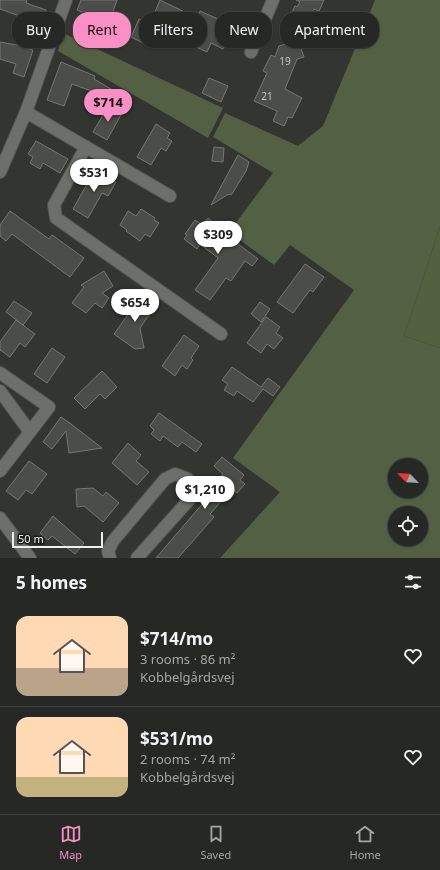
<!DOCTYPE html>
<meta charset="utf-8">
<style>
body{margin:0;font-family:"Noto Sans",sans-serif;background:#323432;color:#f1f3f6;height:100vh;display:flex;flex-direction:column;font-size:15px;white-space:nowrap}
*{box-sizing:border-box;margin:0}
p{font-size:13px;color:#a4a6a7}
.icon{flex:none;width:22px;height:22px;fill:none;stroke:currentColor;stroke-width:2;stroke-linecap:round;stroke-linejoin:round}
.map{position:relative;height:558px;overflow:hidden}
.details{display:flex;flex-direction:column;background:#262825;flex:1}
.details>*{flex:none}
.hud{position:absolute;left:12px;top:12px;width:416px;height:36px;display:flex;gap:8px}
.needle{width:26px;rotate:294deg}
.fabs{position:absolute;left:388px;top:458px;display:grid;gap:8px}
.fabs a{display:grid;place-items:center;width:40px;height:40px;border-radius:50%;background:#262825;box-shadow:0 1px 3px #0004,0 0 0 1px #424442;font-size:20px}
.scale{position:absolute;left:12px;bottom:10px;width:91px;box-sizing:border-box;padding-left:4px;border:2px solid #eff0ee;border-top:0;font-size:11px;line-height:14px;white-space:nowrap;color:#eff0ee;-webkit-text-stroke:3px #1b1c1a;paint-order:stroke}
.price{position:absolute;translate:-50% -34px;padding:0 9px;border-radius:14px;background:#fff;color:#222;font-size:13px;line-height:26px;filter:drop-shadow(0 1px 2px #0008)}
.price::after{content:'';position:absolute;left:50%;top:24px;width:12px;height:9px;margin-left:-6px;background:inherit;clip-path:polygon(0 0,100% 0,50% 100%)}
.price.on{background:#fa8fc6;color:#111}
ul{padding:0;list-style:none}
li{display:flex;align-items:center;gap:12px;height:100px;padding:0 16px}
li+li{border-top:1px solid #424442}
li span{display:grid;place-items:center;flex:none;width:112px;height:80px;border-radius:12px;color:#555}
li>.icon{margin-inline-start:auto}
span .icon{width:48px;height:48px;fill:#fffc;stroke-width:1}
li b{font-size:17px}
h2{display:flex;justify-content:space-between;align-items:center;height:48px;padding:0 16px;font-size:17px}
.pill{padding:0 14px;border-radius:16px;background:#262825;box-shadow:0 1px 3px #0004,0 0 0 1px #424442;font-size:14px;line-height:36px}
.pill.on{background:#fa8fc6;color:#111}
.menu{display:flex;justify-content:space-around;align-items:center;height:56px;border-top:1px solid #424442;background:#262825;font-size:11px;color:#a4a6a7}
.menu a{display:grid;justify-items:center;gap:2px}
.menu .on{color:#fa8fc6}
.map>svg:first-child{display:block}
.green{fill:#536044;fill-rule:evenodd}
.forest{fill:#51603f}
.building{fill:#4b4d49;stroke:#757773}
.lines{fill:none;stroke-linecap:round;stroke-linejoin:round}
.minor-casing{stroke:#525350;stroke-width:14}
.minor{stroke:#6d6f6b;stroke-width:12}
.labels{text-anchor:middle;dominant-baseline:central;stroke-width:4;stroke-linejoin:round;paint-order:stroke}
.number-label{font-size:10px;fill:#c6c7c5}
</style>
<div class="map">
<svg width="440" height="558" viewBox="0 0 440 558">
<rect width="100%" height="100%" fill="#333531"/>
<!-- green -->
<g class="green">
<path d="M 375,0 L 440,0 L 440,226 L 404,336 L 440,348 L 440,558 L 220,558 L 280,492 L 233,458 L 354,290 L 290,245 L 274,265 L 229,232 L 273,173 L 213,137 L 225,113 L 298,146 L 323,126 ZM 395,465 L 421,465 L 421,491 L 395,491 ZM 395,513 L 421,513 L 421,539 L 395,539 Z"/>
<path d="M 63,33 L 223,108 L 208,138 L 58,51 Z"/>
</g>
<!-- forest -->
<path class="forest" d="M 440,226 L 440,348 L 404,336 Z"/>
<!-- building -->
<g class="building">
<path d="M 0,0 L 27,0 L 26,3 L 46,10 L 40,29 L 25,24 L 28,19 L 0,9 Z"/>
<path d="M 81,0 L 117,0 L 109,23 L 77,10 Z"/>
<path d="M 160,0 L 197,18 L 200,11 L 218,19 L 215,27 L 230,33 L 223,49 L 211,43 L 207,52 L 198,48 L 200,41 L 194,39 L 197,33 L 170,21 L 163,39 L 150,33 L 145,44 L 131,37 L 139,19 L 150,24 Z"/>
<path d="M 296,0 L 324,0 L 319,11 L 314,9 L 306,25 L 304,24 L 300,34 L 285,27 L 295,6 L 297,7 L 300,2 Z"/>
<path d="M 298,40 L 304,57 L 297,59 L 285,89 L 302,98 L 292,118 L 288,117 L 284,126 L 273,121 L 277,111 L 254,101 L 267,73 L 263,71 L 271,55 L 275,57 L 279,46 Z"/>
<path d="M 0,42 L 17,45 L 33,50 L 24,77 L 13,73 L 16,64 L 0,59 Z"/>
<path d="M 61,62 L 95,76 L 94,79 L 128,99 L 126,104 L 112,99 L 108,105 L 100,100 L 103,95 L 72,84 L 64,106 L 47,100 Z"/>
<path d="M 209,78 L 228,86 L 221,102 L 202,93 Z"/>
<path d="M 109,105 L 122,113 L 107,140 L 93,132 Z"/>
<path d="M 156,124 L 170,133 L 167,138 L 172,141 L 166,151 L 161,148 L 151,165 L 137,157 Z"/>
<path d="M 36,141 L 68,159 L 60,173 L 43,163 L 40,169 L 30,163 L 33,157 L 28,154 Z"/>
<path d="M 214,147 L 224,148 L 223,162 L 212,161 Z"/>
<path d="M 238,155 L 249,162 L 246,171 L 232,194 L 227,195 L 211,205 Z"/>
<path d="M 95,170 L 116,182 L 108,196 L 102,193 L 88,218 L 73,209 Z"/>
<path d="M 141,209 L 155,218 L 154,220 L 159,223 L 150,237 L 145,234 L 140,241 L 126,231 L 127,230 L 120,225 L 128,211 L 136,216 Z"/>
<path d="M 10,211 L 49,239 L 52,235 L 84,258 L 70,277 L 12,234 L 6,241 L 0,236 L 0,225 Z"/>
<path d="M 208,218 L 224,231 L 223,232 L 235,240 L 234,241 L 258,259 L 252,266 L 245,261 L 231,281 L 226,278 L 210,300 L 195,290 L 218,258 L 200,244 L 197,249 L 184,239 L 187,235 L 185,234 L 195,220 L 203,225 Z"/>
<path d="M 305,264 L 324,277 L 313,292 L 310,290 L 293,313 L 277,302 Z"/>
<path d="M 104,271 L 113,286 L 102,293 L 109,298 L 102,308 L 95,303 L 86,313 L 72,303 L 84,287 L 81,285 Z"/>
<path d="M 142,295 L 156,305 L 140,328 L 144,348 L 135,349 L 114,334 Z"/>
<path d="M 14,301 L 32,313 L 23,325 L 6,312 Z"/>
<path d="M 260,302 L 270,309 L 261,322 L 251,314 Z"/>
<path d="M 266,317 L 280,327 L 276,333 L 283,338 L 274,349 L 267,344 L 261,353 L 247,343 Z"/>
<path d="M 16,320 L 35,334 L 25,347 L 20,343 L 10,357 L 0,350 L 0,342 Z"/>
<path d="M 184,335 L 199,346 L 191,358 L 193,360 L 187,369 L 182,365 L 175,376 L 162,366 Z"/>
<path d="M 52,348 L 65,357 L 47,383 L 34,374 Z"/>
<path d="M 232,367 L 261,387 L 268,378 L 280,387 L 273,396 L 263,389 L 253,402 L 237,391 L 234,396 L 224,390 L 228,384 L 222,380 Z"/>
<path d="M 102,371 L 117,387 L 105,399 L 100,394 L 85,409 L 74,398 Z"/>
<path d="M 159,413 L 202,444 L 196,452 L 182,442 L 178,447 L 163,436 L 160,441 L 151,434 L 154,430 L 150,426 Z"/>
<path d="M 61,417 L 71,424 L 102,448 L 69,453 L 66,431 L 52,449 L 43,442 Z"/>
<path d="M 128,443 L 141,455 L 136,461 L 149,472 L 137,485 L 112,463 Z"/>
<path d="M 222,457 L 244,475 L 240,480 L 245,484 L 237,493 L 232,489 L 210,514 L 214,517 L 178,558 L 156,558 L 210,495 L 206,492 L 223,474 L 214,466 Z"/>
<path d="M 29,461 L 47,474 L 32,494 L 26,490 L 18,500 L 6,491 Z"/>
<path d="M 93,488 L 103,496 L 106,492 L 119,503 L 103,522 L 84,506 L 77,507 L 76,489 Z"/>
<path d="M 53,516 L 84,543 L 75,554 L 52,536 L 48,540 L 40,533 Z"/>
</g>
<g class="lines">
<!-- minor casing -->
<g class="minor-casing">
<g id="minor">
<path d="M 251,52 L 273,0"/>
<path d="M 26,112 L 170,196"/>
<path d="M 86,147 L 54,205 L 56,218 L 221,334"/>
<path d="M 0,172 L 26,112 L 66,0"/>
<path d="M 0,373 L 49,407 L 0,471"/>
<path d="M 0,391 L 30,432"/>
<path d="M 0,518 L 30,558"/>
<path d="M 110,558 L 108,551 L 113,541 L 165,479 L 175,474 L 188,479 L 193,484 L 189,500 L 137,558"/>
</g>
</g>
<!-- minor -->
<use href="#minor" class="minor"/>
</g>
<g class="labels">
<!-- number labels -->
<g class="number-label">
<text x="285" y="61">19</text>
<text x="267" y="96">21</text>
</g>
</g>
</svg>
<div class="fabs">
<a><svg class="needle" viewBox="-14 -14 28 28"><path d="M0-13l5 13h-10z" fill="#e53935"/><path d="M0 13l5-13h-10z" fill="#a4a6a7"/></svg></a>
<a><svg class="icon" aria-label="locate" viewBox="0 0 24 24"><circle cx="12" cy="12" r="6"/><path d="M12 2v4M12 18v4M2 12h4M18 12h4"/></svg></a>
</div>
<div class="scale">50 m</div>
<b class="price on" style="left:108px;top:123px">$714</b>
<b class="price" style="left:94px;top:193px">$531</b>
<b class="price" style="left:218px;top:255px">$309</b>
<b class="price" style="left:135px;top:323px">$654</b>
<b class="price" style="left:205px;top:510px">$1,210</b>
<div class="hud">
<a class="pill">Buy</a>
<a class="pill on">Rent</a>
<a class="pill">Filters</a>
<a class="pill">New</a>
<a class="pill">Apartment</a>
</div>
</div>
<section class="details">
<h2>5 homes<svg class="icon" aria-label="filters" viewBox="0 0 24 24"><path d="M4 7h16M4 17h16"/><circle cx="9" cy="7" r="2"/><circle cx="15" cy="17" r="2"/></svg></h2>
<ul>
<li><span style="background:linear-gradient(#ffd9b3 65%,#b9a48a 0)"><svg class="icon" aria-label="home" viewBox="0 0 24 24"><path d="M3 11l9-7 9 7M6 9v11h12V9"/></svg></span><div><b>$714/mo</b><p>3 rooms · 86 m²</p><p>Kobbelgårdsvej</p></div><svg class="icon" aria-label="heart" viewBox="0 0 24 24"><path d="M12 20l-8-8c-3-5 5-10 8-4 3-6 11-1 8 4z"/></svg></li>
<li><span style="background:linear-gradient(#ffd9b3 75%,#c2b280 0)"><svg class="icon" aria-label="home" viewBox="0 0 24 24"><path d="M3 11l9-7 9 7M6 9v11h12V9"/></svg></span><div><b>$531/mo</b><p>2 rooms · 74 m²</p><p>Kobbelgårdsvej</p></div><svg class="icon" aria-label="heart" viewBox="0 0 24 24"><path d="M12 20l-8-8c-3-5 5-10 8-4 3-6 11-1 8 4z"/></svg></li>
</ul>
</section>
<nav class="menu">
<a class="on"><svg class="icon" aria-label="map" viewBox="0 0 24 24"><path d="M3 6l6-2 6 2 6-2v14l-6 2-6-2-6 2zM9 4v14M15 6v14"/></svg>Map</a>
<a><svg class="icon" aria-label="saved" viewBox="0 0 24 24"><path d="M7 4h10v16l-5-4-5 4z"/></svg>Saved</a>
<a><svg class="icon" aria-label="home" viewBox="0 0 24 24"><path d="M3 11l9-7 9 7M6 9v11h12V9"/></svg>Home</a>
</nav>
